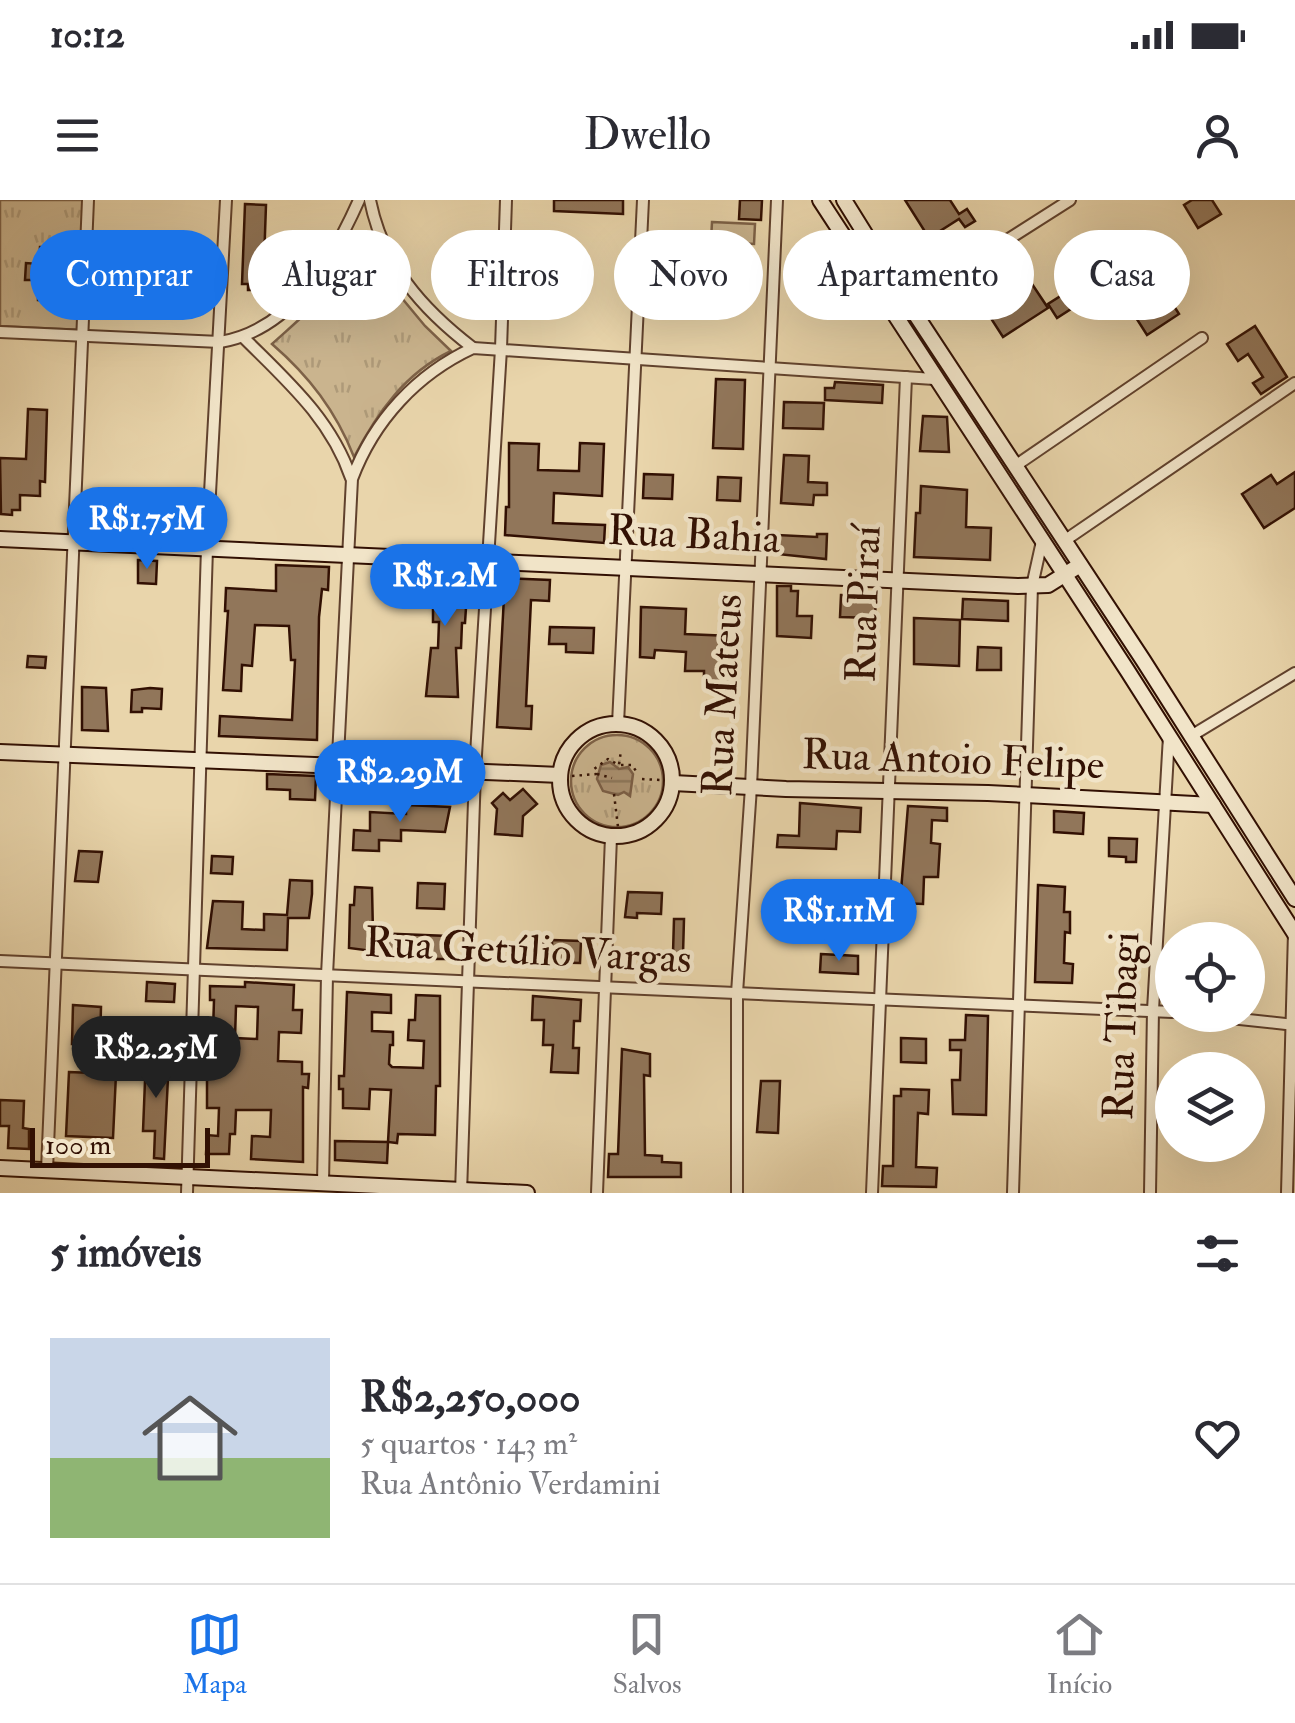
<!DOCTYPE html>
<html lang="pt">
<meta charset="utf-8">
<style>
body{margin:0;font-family:"IM FELL Double Pica",serif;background:#f2f2f3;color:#2b2b33;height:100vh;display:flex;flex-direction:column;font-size:38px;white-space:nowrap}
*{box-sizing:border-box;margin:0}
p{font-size:32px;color:#7c7c81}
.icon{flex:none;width:55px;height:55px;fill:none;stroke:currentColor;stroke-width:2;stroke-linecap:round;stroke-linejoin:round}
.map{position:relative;height:993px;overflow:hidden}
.side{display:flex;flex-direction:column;background:#fff;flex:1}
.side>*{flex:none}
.banner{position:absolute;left:30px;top:30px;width:1235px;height:90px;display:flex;gap:20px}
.tools{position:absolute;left:1155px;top:722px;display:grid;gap:20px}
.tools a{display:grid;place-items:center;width:110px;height:110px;border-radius:50%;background:#fff;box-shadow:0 10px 40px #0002;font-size:50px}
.scale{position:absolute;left:30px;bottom:25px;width:180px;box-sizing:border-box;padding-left:10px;border:5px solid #321003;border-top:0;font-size:28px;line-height:35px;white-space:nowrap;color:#321003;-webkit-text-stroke:8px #f1e4c8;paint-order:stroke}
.price{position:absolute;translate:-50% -85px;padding:0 22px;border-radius:35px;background:#1a73e8;color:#fff;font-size:32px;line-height:65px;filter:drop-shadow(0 2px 5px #0008)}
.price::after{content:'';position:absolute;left:50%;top:60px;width:30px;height:22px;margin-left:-15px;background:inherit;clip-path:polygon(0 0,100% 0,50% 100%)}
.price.on{background:#222;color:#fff}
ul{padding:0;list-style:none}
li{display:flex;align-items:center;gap:30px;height:250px;padding:0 50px}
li+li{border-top:2px solid #e1e1e2}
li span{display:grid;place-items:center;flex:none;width:280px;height:200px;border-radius:0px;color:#555}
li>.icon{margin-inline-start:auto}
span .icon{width:120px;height:120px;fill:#fffc;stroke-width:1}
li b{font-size:42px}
h2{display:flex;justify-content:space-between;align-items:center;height:120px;padding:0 50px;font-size:42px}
.pill{padding:0 35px;border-radius:45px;background:#fff;box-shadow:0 10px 40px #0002;font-size:35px;line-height:90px}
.pill.on{background:#1a73e8;color:#fff}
.status{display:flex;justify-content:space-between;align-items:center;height:70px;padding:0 50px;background:#fff;direction:ltr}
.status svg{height:28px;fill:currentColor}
header{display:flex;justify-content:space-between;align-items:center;height:130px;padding:0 50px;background:#fff;font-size:45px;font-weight:600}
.menu{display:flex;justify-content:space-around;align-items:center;height:140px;border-top:2px solid #e1e1e2;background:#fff;font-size:28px;color:#7c7c81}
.menu a{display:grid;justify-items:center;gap:5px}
.menu .on{color:#1a73e8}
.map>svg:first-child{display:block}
.grass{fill:url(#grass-tufts);stroke:#7e6248;stroke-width:2.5}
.pitch{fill:#cab48e;stroke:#7e6248;stroke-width:2.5}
.water{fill:url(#water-rules);stroke:#7b5e46;stroke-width:2.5}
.building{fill:#91765a;stroke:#321003;stroke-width:2.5;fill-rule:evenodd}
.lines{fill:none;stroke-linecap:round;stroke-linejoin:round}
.street-casing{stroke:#60412d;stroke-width:14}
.secondary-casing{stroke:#321003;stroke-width:18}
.path{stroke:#321003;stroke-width:2.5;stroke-dasharray:2.5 5;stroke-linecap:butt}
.street{stroke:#f1e4c8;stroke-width:10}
.secondary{stroke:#f1e4c8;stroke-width:14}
.labels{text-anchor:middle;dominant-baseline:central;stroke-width:9;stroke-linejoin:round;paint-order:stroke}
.street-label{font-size:42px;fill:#321003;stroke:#f1e4c8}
</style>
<div class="status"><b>10:12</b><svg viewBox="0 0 49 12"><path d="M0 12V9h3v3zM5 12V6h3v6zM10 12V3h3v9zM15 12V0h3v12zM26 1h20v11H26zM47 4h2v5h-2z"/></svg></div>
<header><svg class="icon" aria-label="menu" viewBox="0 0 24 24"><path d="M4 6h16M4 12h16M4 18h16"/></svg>Dwello<svg class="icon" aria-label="person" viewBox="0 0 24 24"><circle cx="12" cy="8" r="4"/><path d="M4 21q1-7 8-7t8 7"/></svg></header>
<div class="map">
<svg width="1295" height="993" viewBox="0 0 1295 993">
<defs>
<pattern id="grass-tufts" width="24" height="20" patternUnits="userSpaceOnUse" patternTransform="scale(2.5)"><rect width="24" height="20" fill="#cab48e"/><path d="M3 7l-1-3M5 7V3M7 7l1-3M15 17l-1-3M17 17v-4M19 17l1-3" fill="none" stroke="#ae9a79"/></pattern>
<pattern id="water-rules" width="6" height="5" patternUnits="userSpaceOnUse" patternTransform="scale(2.5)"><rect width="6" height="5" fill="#ab9272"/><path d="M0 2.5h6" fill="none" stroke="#8c765b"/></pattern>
</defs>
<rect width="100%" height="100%" fill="#e9d5ab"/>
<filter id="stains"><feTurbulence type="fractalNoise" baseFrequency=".002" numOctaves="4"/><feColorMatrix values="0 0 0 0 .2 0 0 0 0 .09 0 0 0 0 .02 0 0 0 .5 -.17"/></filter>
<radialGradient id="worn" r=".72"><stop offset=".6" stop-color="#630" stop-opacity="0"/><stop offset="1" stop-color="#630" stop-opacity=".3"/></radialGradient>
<!-- grass -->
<g class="grass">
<path d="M 0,0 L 86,0 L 80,130 L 0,126 Z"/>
<path d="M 364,36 L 369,38 L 396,91 L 425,126 L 451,151 C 405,173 377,213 354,257 C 336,211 309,176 272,144 C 314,106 337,89 364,36 Z"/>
<circle cx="617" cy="581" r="46"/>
</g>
<!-- pitch -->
<path class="pitch" d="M 712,22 L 755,24 L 754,44 L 711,41 Z"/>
<!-- water -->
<path class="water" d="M 610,562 L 619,569 L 628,567 L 633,574 L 630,596 L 624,592 L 618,595 L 603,591 L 597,579 L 601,565 Z"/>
<!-- building -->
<g class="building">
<path d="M 554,0 L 623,0 L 623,14 L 554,11 Z"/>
<path d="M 740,0 L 762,0 L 761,20 L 739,19 Z"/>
<path d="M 905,0 L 950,0 L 959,14 L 967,9 L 975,21 L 965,27 L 959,19 L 929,38 Z"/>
<path d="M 1192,0 L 1212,0 L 1221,14 L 1198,28 L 1184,5 Z"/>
<path d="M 245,4 L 266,5 L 263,90 L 248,90 L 248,84 L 242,84 Z"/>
<path d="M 518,33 L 544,34 L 543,57 L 517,56 Z"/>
<path d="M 40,47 L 60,48 L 64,83 L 59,83 L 58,101 L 38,100 L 38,80 L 25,80 L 26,63 L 39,64 Z"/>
<path d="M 1028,78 L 1048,108 L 1003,137 L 983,106 Z"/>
<path d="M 1139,82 L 1149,98 L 1152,96 L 1157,102 L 1167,95 L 1179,114 L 1147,135 L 1121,94 Z"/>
<path d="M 1086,88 L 1091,96 L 1057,118 L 1048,104 L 1067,92 L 1071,97 Z"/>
<path d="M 1255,126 L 1287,177 L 1261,194 L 1253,183 L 1263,177 L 1248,154 L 1238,161 L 1227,144 Z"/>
<path d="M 716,179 L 745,180 L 743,249 L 713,248 Z"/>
<path d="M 835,182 L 883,185 L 882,203 L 825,200 L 825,188 L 834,188 Z"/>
<path d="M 784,202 L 824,203 L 823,229 L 783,228 Z"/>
<path d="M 28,209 L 47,210 L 45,282 L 40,281 L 40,296 L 20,295 L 20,310 L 12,310 L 12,315 L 1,314 L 0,258 L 26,259 Z"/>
<path d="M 923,216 L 947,217 L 949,252 L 920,251 Z"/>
<path d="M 509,243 L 539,244 L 538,270 L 575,271 L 579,271 L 580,243 L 604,244 L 602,296 L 554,293 L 553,323 L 605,325 L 604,343 L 505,335 L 506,307 L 509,307 Z"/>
<path d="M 784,255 L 809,256 L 808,282 L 827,283 L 827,295 L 814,295 L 813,305 L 781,303 Z"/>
<path d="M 1295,272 L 1295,308 L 1264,328 L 1242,294 L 1271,275 L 1277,284 Z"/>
<path d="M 644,274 L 673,275 L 672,299 L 643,298 Z"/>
<path d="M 718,277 L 741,278 L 740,301 L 717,300 Z"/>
<path d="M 921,286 L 967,290 L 966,327 L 991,328 L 990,360 L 914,357 L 916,313 L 920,313 Z"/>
<path d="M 817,334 L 827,334 L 826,359 L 777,354 L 778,335 L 817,337 Z"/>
<path d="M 138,360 L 157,361 L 156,384 L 138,383 Z"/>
<path d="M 276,365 L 329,367 L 328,390 L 322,389 L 319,417 L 317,540 L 219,536 L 220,516 L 292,520 L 295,460 L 291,460 L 289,426 L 255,425 L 252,466 L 242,465 L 241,491 L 223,490 L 228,411 L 225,411 L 226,388 L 276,391 Z"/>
<path d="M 415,374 L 468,376 L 465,423 L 462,423 L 461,448 L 456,448 L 458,497 L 426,496 L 431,448 L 438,448 L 439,422 L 433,422 L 433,397 L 414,396 Z"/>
<path d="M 505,378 L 550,380 L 549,401 L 531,400 L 526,506 L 532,506 L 531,529 L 497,527 Z"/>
<path d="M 777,386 L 791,386 L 791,391 L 798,391 L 797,416 L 812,416 L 811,438 L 777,436 Z"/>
<path d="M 841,395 L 876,396 L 875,418 L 840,417 Z"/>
<path d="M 963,399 L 1008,401 L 1008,421 L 962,419 Z"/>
<path d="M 641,407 L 686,409 L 685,434 L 731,436 L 730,494 L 718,494 L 718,483 L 704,482 L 704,471 L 685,471 L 686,452 L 655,450 L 654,458 L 640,457 Z"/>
<path d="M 914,418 L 960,420 L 959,466 L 914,464 Z"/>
<path d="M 550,427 L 594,428 L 593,453 L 566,452 L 566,444 L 549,444 Z"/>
<path d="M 978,447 L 1001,448 L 1001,470 L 977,470 Z"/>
<path d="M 28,456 L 46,457 L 45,468 L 27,467 Z"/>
<path d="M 82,487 L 106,488 L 108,531 L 82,530 Z"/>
<path d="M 150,488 L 162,489 L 161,509 L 142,508 L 142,512 L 131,512 L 132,490 Z"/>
<path d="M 267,574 L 316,576 L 315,600 L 290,599 L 290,590 L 267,589 Z"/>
<path d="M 523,589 L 537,604 L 523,616 L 522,636 L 495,634 L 497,609 L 492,603 L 503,593 L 510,600 Z"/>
<path d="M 800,603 L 861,608 L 860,632 L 837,631 L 836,649 L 777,647 L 778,635 L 799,636 Z"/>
<path d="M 406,605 L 450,607 L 445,632 L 401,630 L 401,641 L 379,640 L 379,651 L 353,650 L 354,630 L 370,631 L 370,612 L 406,614 Z"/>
<path d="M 908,606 L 947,608 L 947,621 L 932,620 L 931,643 L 940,644 L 938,677 L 924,677 L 923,704 L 900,703 Z"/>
<path d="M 1054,611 L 1084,613 L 1083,634 L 1054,632 Z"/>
<path d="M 1109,638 L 1137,639 L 1136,662 L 1126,662 L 1126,657 L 1109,656 Z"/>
<path d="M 79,651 L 102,652 L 98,682 L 75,681 Z"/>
<path d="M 212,656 L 233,657 L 232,674 L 211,673 Z"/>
<path d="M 290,680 L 312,681 L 312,694 L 309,718 L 288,718 L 287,750 L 207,748 L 213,701 L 243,702 L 242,729 L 264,730 L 264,714 L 287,715 Z"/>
<path d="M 418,683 L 445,684 L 444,709 L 417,708 Z"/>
<path d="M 1038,685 L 1065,687 L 1064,712 L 1070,712 L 1070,733 L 1065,732 L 1064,763 L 1073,764 L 1072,783 L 1035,782 Z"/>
<path d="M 355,687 L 372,688 L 373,733 L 448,736 L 446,759 L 396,759 L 396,754 L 349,748 L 350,705 L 354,705 Z"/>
<path d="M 628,692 L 662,693 L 661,714 L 637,713 L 637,718 L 625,717 Z"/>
<path d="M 674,719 L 684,719 L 683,754 L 673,753 Z"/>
<path d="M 552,740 L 581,741 L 580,763 L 535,762 L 535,743 L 552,744 Z"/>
<path d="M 821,754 L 858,756 L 858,774 L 820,772 Z"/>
<path d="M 147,782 L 175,784 L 174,802 L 146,801 Z"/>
<path d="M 245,782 L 294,785 L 293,810 L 302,810 L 301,833 L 279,832 L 278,861 L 302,862 L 302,874 L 309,874 L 308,888 L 303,887 L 303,962 L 251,959 L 252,936 L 270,937 L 271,910 L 236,910 L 235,934 L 230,934 L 229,954 L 206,954 L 207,935 L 218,936 L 219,908 L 207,908 L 207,858 L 210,832 L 213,832 L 214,800 L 210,800 L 210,786 L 245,787 ZM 236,806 L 258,807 L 257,839 L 235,838 Z"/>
<path d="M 347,792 L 391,795 L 391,813 L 372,812 L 372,831 L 393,832 L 393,845 L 390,845 L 389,864 L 392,867 L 423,868 L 424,841 L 408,840 L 409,820 L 415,820 L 416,795 L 440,796 L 440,886 L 436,886 L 435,935 L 398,934 L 397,943 L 388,942 L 391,890 L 370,889 L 369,909 L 343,908 L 343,889 L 339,889 L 339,876 L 344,876 Z"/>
<path d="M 533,796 L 581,800 L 580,821 L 574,821 L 573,848 L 579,848 L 578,873 L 551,872 L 553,845 L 543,845 L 544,820 L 532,820 Z"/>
<path d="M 73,805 L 101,807 L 100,845 L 72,844 Z"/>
<path d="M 966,815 L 988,816 L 986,915 L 953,914 L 952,880 L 960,880 L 961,850 L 950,850 L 950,840 L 965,840 Z"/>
<path d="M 901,838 L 926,839 L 926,863 L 901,862 Z"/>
<path d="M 622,849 L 650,854 L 650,876 L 644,875 L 645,955 L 662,956 L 662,962 L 681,963 L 681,977 L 608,977 L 609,954 L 618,954 Z"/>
<path d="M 146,856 L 169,857 L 164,959 L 154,958 L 155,931 L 143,931 Z"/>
<path d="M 69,872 L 116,874 L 113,938 L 66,936 Z"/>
<path d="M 761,881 L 780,881 L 778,933 L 757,932 Z"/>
<path d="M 901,889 L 929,890 L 928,914 L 918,913 L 916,967 L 937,968 L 936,987 L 882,986 L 883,966 L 893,966 L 894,896 L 901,896 Z"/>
<path d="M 0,900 L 24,901 L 23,928 L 29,929 L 29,949 L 8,948 L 9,926 L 0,926 Z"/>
<path d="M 335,941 L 388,942 L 387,963 L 335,960 Z"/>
</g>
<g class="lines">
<!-- street casing -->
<g class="street-casing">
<g id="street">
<path d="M 370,0 C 383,65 422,109 473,148"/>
<path d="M 908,103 L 1070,0"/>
<path d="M 0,132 L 220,142 C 291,130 332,61 359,0"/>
<path d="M 244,138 C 287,181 331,219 351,278"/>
<path d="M 1015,266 L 1202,138"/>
<path d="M 1064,341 L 1295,183"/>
<path d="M 618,524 L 643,0"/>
<path d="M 1191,536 L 1295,473"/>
<path d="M 0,761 L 1172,812"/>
<path d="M 1202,815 L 1295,825"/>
<path d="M 47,970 L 88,0"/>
<path d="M 323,983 L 327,775 L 352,279 C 374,220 417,174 473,148 L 934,179"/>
<path d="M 187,993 L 207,348 L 226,0"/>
<path d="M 461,993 L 475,571 L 501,149 L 506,0"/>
<path d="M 597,993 L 611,637"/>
<path d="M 737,993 L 737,793 L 751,587 L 777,0"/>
<path d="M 872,993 L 906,177"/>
<path d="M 1013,993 L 1032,386 L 1042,341"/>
<path d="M 1150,993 L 1153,810 L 1169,536"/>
<path d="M 1287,993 L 1294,732"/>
</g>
</g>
<!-- secondary casing -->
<g class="secondary-casing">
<g id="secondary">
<path d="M 820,0 L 1127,470 L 1295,734"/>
<path d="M 844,0 L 908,103 L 1143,460 L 1295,699"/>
<path d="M 0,339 L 1018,386 L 1048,385 L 1080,365"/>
<circle cx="616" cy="580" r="56"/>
<path d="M 0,552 L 560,575"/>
<path d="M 673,583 L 786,589 L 988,593 L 1213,605"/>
<path d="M 0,968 L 527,993"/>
</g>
</g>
<!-- path -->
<g class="path">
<path d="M 621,565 L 632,565 L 638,574"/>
<path d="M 597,574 L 612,578"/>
<path d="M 572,576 L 596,574 L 594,569 L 608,559 L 619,565 L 621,550"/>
<path d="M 642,579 L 660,580"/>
<path d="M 614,594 L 618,627"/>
</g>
<!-- street -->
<use href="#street" class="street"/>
<!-- secondary -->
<use href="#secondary" class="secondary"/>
</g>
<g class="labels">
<!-- street labels -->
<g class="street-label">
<text transform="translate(694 335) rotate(3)">Rua Bahia</text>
<text transform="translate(864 404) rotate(-88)">Rua Piraí</text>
<text transform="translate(723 495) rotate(-87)">Rua Mateus</text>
<text transform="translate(953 560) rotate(2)">Rua Antoio Felipe</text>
<text transform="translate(528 751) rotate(3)">Rua Getúlio Vargas</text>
<text transform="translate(1122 826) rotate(-88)">Rua Tibagi</text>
</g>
</g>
<rect width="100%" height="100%" filter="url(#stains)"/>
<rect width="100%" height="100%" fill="url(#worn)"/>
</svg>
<div class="tools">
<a><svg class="icon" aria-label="locate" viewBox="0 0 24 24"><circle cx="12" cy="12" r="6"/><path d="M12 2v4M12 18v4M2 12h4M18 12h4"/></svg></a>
<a><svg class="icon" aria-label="layers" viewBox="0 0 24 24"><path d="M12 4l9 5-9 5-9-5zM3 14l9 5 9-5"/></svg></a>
</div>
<div class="scale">100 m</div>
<b class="price" style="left:147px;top:372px">R$1.75M</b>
<b class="price" style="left:445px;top:429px">R$1.2M</b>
<b class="price" style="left:400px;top:625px">R$2.29M</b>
<b class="price" style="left:839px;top:764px">R$1.11M</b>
<b class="price on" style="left:156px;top:901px">R$2.25M</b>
<div class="banner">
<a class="pill on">Comprar</a>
<a class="pill">Alugar</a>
<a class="pill">Filtros</a>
<a class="pill">Novo</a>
<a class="pill">Apartamento</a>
<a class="pill">Casa</a>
</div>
</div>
<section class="side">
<h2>5 imóveis<svg class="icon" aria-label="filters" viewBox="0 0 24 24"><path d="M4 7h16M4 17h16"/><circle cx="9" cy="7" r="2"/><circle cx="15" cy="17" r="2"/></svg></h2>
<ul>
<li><span style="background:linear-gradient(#c9d6e8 60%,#8fb573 0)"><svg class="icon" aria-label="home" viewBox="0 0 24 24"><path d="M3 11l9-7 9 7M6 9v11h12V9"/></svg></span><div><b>R$2,250,000</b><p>5 quartos · 143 m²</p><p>Rua Antônio Verdamini</p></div><svg class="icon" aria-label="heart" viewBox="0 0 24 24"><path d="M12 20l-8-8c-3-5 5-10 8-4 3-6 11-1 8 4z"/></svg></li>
</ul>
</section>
<nav class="menu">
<a class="on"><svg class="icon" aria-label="map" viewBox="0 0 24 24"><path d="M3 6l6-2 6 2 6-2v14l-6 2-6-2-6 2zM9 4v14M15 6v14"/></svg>Mapa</a>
<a><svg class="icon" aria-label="saved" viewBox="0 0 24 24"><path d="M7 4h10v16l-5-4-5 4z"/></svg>Salvos</a>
<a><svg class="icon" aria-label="home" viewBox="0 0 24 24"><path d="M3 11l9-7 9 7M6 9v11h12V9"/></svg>Início</a>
</nav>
